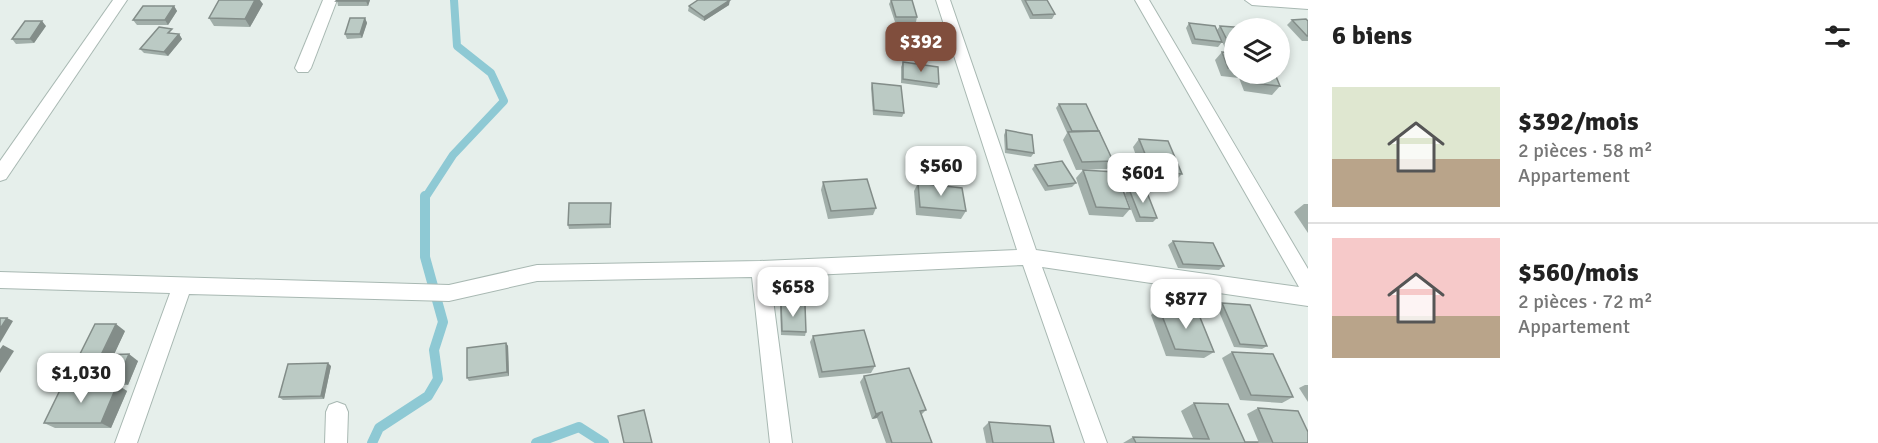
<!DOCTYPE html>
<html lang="fr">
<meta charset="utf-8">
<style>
body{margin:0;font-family:Signika,sans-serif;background:#f6f6f6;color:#222;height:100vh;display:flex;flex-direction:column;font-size:22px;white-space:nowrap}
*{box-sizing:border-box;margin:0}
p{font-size:20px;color:#767676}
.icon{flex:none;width:33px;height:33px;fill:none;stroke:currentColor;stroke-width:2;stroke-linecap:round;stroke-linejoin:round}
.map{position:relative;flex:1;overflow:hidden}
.sheet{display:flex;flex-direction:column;background:#fff;width:570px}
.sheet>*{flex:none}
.tools{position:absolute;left:1224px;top:18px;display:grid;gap:12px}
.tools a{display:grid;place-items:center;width:66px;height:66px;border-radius:50%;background:#fff;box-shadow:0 3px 9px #0003;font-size:30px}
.price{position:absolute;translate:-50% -51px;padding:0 14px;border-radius:12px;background:#fff;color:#222;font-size:20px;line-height:39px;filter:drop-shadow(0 2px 3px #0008)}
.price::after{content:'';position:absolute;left:50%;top:36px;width:18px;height:14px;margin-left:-9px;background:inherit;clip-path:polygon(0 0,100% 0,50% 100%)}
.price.selected{background:#804e3d;color:#fff}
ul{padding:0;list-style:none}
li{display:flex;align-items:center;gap:18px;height:150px;padding:0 24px}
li+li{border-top:2px solid #e0e0e0}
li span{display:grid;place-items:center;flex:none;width:168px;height:120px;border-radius:0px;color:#555}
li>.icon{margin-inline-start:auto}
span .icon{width:72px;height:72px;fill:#fffc;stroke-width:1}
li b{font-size:26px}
h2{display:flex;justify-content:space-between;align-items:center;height:72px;padding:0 24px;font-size:26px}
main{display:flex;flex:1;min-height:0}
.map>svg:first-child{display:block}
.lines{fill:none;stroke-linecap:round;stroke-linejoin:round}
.stream-far1{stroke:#8ec9d4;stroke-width:8}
.stream{stroke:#8ec9d4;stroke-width:10}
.minor-casing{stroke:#a8b8b2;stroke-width:2}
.minor{fill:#fff;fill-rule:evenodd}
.wall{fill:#a1aea9}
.shaded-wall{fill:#838d89}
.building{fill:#bbcac4;stroke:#838d89;stroke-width:1.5}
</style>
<main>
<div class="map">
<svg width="1308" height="443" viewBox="0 0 1308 443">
<rect width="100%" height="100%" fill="#e6efeb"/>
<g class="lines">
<!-- stream-far1 -->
<path class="stream-far1" d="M 425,198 L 453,155 L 504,101 L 491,73 L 457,46 L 454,0"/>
<!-- stream -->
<g class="stream">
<path d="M 372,443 L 379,428 L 428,396 L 438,379 L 434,350 L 443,322 L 425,257 L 425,196"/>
<path d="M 536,443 L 579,427 L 604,443"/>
</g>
<!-- minor casing -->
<g class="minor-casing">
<g id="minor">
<path d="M 113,0 L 127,0 L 6,179 L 0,181 L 0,161 Z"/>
<path d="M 323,0 L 337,0 L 311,68 L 308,72 L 298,72 L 295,68 Z"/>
<path d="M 936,0 L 950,0 L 1036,250 L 1299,287 L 1135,0 L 1149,0 L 1308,269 L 1308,306 L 1042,267 L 1107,443 L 1085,443 L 1023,265 L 770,277 L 792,443 L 770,443 L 752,277 L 537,281 L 449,301 L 189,294 L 137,443 L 115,443 L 170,293 L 0,288 L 0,272 L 449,285 L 537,265 L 760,261 L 1017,250 Z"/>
<path d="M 1245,0 L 1308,0 L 1308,9 L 1252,5 Z"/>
<path d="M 337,402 L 345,405 L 348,412 L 347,443 L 325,443 L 326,412 L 329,405 Z"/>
</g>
</g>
<!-- minor -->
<use href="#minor" class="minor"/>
</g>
<!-- wall -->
<g class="wall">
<path d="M 337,0 L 370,0 L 368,6 L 338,6 Z"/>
<path d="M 891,0 L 917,17 L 916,22 L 895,22 L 889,4 Z"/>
<path d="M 1021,0 L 1047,0 L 1055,14 L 1052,19 L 1030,19 Z"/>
<path d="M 263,4 L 250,27 L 214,26 L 209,18 Z"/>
<path d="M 729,5 L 704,21 L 688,11 L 689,6 Z"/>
<path d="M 174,6 L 177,11 L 168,25 L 137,25 L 133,20 Z"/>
<path d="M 365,18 L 367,23 L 362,38 L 347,39 L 345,34 Z"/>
<path d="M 1292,20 L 1308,21 L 1308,41 L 1302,41 L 1287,25 Z"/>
<path d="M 1189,23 L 1217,30 L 1220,26 L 1234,28 L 1234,49 L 1225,48 L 1221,39 L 1222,42 L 1218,47 L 1192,44 L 1186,28 Z"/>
<path d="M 46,26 L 34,43 L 16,44 L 12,39 Z"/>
<path d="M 179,34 L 182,39 L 168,56 L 144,53 L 140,49 Z"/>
<path d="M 1222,52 L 1234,53 L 1234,74 L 1275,74 L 1280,86 L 1272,95 L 1244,91 L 1239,78 L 1221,76 L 1215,60 Z"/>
<path d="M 903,62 L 939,84 L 937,88 L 901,83 L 901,67 Z"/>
<path d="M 872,83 L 904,113 L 902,117 L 873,115 L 871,88 Z"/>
<path d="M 1059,104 L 1113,161 L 1107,169 L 1076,170 L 1063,140 L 1067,133 L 1056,108 Z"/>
<path d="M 1006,130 L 1034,153 L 1031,157 L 1005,153 L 1004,135 Z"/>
<path d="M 1139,139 L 1182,174 L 1174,182 L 1144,179 L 1133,147 Z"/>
<path d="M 1035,165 L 1076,183 L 1072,187 L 1045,191 L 1032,169 Z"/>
<path d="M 1083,170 L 1130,209 L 1123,217 L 1089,215 L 1076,178 Z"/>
<path d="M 823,182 L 876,208 L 873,215 L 828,219 L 821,190 Z"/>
<path d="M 918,183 L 966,211 L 961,219 L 916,215 L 914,191 Z"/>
<path d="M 1129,189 L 1157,218 L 1153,222 L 1136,222 L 1125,194 Z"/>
<path d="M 1304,204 L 1308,204 L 1308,233 L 1294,212 Z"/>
<path d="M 611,207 L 611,228 L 569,229 L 568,225 Z"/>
<path d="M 1173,241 L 1224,266 L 1219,270 L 1178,268 L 1168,245 Z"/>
<path d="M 781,303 L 806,332 L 805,336 L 781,335 L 780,307 Z"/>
<path d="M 1222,303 L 1267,346 L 1262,349 L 1234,347 L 1217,307 Z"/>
<path d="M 1159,308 L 1214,352 L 1204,358 L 1166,356 L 1151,315 Z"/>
<path d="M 125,331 L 114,354 L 138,361 L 128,385 L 118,385 L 127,391 L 111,428 L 55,428 L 44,423 L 76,385 L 67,380 Z"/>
<path d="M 813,336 L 875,366 L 871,373 L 819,378 L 810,342 Z"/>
<path d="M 506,343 L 508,346 L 509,376 L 469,381 L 467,378 Z"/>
<path d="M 1232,352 L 1293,397 L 1282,403 L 1240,400 L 1222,358 Z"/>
<path d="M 331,366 L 324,399 L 283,400 L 279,397 Z"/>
<path d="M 864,376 L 926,410 L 921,415 L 932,443 L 886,443 L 877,418 L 872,419 L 860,382 Z"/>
<path d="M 1305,385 L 1308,385 L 1308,402 L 1299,388 Z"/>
<path d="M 1194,403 L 1245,442 L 1258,443 L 1123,443 L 1133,437 L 1193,438 L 1181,411 Z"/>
<path d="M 1258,408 L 1308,443 L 1259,443 L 1247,414 Z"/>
<path d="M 989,422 L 1054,443 L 986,443 L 983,428 Z"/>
</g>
<!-- shaded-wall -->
<g class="shaded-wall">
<path d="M 255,0 L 260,0 L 263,4 L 250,27 L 245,19 Z"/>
<path d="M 367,0 L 370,0 L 368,6 L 366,1 Z"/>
<path d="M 730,0 L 729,5 L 704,21 L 704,17 Z"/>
<path d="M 174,6 L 177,11 L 168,25 L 165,20 Z"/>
<path d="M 365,18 L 367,23 L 362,38 L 360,34 Z"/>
<path d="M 42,21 L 46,26 L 34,43 L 30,39 Z"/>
<path d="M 179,34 L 182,39 L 168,56 L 164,52 Z"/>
<path d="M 7,318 L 13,321 L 0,343 L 0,329 Z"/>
<path d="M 116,324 L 125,331 L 111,361 L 101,355 Z"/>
<path d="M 506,343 L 508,346 L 509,376 L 507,372 Z"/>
<path d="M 3,345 L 14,351 L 0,373 L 0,349 Z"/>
<path d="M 129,354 L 138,361 L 128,385 L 118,379 Z"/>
<path d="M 328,363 L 331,366 L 324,399 L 321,396 Z"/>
<path d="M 117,385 L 127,391 L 111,428 L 101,423 Z"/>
<path d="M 882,412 L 877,418 L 872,419 L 876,414 Z"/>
</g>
<!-- building -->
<g class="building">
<path d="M 219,0 L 255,0 L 245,19 L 209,18 Z"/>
<path d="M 337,0 L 367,0 L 366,1 L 336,1 Z"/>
<path d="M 698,0 L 730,0 L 704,17 L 689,6 Z"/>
<path d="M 891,0 L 912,0 L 917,17 L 896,17 Z"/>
<path d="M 1025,0 L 1047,0 L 1055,14 L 1033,15 Z"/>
<path d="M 143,6 L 174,6 L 165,20 L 133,20 Z"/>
<path d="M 350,18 L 365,18 L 360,34 L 345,34 Z"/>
<path d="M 1306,19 L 1308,21 L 1308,36 L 1307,36 L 1292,20 Z"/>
<path d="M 25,21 L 42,21 L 30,39 L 12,39 Z"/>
<path d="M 1189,23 L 1215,26 L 1222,42 L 1195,39 Z"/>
<path d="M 1220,26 L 1248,28 L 1234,28 L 1234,44 L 1229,44 Z"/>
<path d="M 159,27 L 172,29 L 168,33 L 179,34 L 164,52 L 140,49 Z"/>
<path d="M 1222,52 L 1234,53 L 1234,68 L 1228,68 Z"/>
<path d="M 903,62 L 938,67 L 939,84 L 903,79 Z"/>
<path d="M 1248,74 L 1275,74 L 1280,86 L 1252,83 Z"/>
<path d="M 872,83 L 901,86 L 904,113 L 874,110 Z"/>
<path d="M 1059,104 L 1086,104 L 1100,134 L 1099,131 L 1072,131 Z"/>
<path d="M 1006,130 L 1032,135 L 1034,153 L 1007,149 Z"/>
<path d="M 1099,131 L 1113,161 L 1082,162 L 1068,132 Z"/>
<path d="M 1139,139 L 1168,141 L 1182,174 L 1152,171 Z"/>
<path d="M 1062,161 L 1076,183 L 1048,186 L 1035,165 Z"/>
<path d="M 1083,170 L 1116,172 L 1130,209 L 1096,207 Z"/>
<path d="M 867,179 L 876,208 L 831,211 L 823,182 Z"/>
<path d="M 918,183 L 962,188 L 966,211 L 920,207 Z"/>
<path d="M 1129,189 L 1146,190 L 1157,218 L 1140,217 Z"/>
<path d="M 569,203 L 611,203 L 610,224 L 568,225 Z"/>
<path d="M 1173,241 L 1213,243 L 1224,266 L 1183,264 Z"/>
<path d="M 781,303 L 805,305 L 806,332 L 782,331 Z"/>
<path d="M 1222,303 L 1250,305 L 1267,346 L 1240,344 Z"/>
<path d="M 1159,308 L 1197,310 L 1214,352 L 1175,349 Z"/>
<path d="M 0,318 L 7,318 L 0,329 Z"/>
<path d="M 95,324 L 116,324 L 101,355 L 129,354 L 118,379 L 67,380 Z"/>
<path d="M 864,330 L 875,366 L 822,372 L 813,336 Z"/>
<path d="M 506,343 L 507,372 L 467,378 L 467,348 Z"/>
<path d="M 1232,352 L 1273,354 L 1293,397 L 1251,395 Z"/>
<path d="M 328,363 L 321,396 L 279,397 L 288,364 Z"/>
<path d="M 909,368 L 926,410 L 920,411 L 932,443 L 892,443 L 882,412 L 876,414 L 864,376 Z"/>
<path d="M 117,385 L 101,423 L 44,423 L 62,386 Z"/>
<path d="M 1194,403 L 1228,404 L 1245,442 L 1258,442 L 1258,443 L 1136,443 L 1133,437 L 1209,439 Z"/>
<path d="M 1258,408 L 1298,411 L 1308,432 L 1308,443 L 1273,443 Z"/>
<path d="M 644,410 L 652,443 L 624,443 L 618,416 Z"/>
<path d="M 989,422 L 1050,426 L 1054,443 L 993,443 Z"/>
</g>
</svg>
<div class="tools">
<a><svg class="icon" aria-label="layers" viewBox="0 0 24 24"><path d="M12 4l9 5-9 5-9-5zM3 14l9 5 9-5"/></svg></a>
</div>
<b class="price selected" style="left:921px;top:73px">$392</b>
<b class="price" style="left:941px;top:197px">$560</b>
<b class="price" style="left:1143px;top:204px">$601</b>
<b class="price" style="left:793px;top:318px">$658</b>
<b class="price" style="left:1186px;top:330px">$877</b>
<b class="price" style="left:81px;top:404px">$1,030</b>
</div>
<section class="sheet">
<h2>6 biens<svg class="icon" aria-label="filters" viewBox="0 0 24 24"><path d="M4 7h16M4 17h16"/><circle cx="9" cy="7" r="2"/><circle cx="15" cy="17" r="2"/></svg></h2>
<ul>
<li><span style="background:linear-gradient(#dfe7d0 60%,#b9a48a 0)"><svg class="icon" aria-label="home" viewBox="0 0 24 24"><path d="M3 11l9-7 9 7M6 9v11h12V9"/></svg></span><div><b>$392/mois</b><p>2 pièces · 58 m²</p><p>Appartement</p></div></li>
<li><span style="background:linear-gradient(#f6c9c9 65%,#b9a48a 0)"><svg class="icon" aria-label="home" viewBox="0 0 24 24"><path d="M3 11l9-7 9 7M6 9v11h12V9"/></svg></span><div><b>$560/mois</b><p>2 pièces · 72 m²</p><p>Appartement</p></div></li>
</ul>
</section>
</main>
